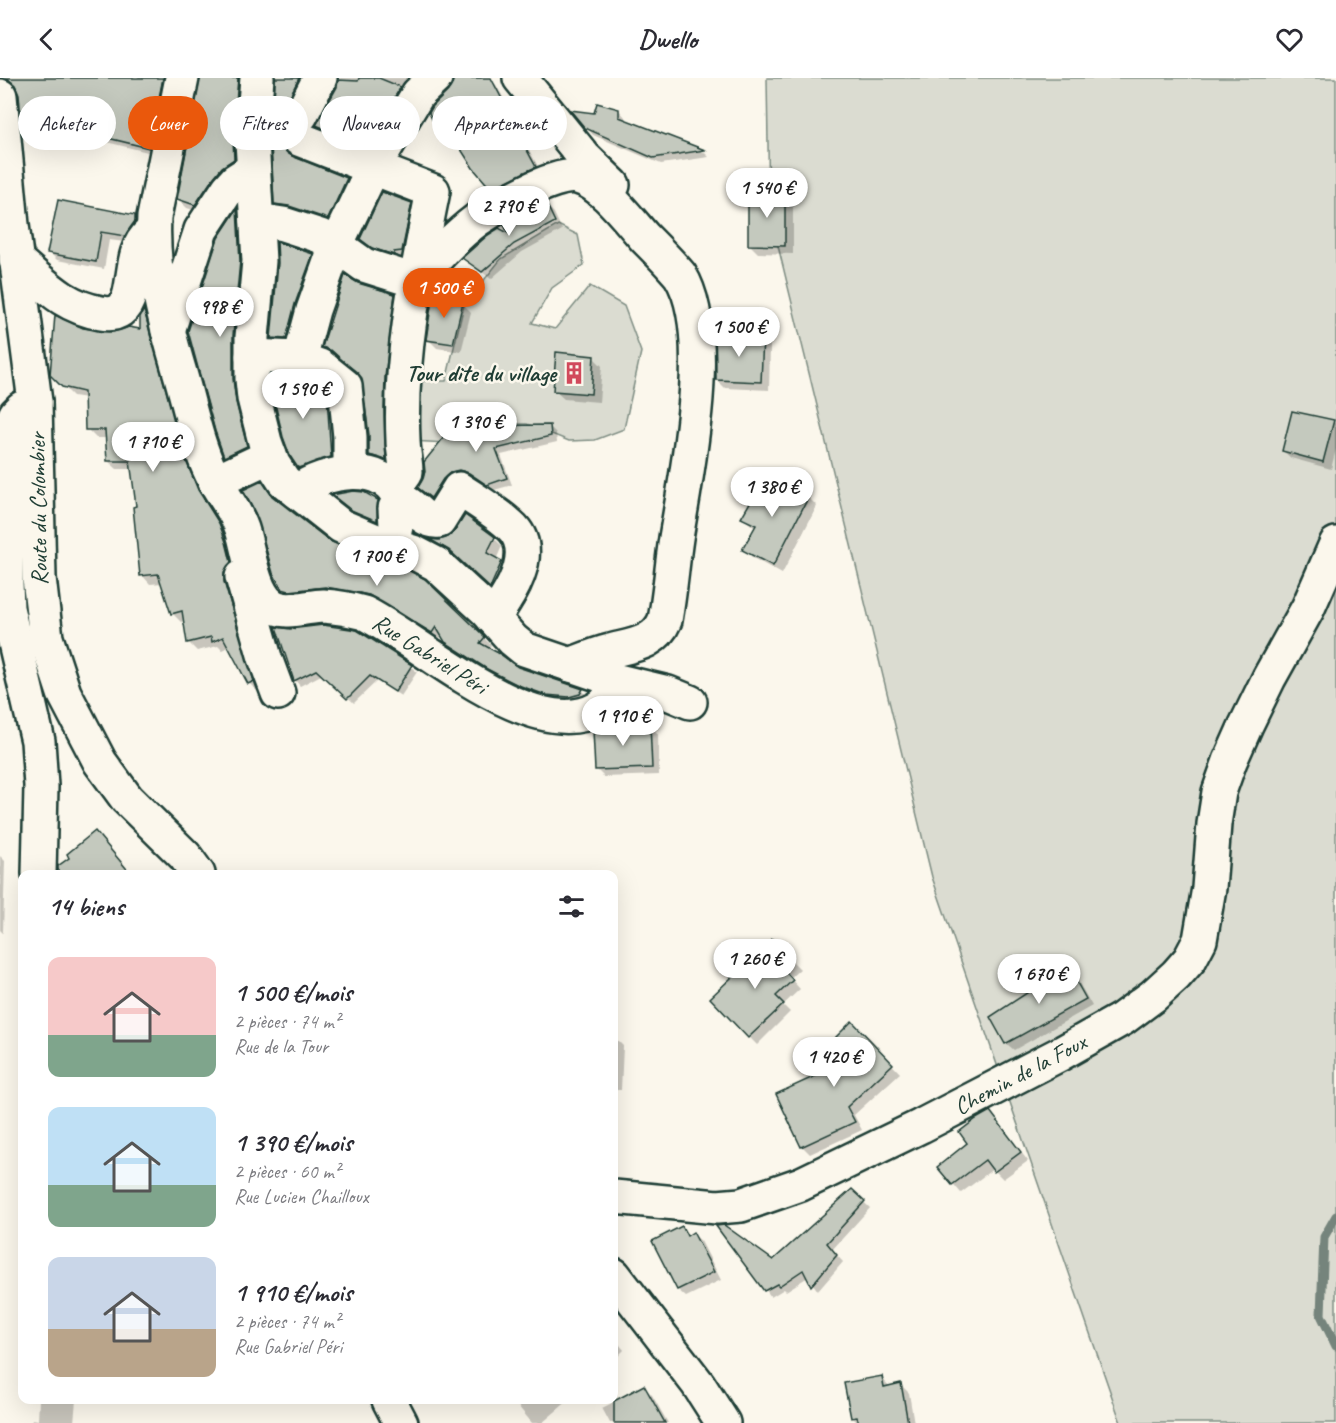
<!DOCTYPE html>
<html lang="fr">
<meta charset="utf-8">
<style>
body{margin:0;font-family:Caveat,sans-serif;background:#f7f7f7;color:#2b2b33;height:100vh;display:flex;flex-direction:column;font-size:22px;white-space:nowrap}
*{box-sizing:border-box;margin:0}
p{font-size:20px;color:#7c7c81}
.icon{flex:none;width:33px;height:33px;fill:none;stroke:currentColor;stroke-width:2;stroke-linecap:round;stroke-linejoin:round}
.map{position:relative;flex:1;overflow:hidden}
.sheet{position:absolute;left:18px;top:792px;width:600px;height:534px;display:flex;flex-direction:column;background:#fff;border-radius:12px;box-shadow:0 6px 24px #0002}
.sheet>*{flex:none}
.hud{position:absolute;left:18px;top:18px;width:600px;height:54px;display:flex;gap:12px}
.price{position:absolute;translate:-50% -51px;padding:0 14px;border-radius:21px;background:#fff;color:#222;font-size:20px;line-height:39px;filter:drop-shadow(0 2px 3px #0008)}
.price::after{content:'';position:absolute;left:50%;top:36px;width:18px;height:14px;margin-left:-9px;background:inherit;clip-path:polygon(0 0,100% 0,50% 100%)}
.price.current{background:#ea580c;color:#fff}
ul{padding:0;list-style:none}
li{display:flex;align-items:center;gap:18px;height:150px;padding:0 30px}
li span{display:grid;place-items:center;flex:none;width:168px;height:120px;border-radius:12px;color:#555}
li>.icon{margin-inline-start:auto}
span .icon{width:72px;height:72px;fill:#fffc;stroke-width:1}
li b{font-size:26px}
h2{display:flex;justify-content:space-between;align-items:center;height:72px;padding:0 30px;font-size:26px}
.pill{padding:0 21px;border-radius:27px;background:#fff;box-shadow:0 6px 24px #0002;font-size:21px;line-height:54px}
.pill.current{background:#ea580c;color:#fff}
header{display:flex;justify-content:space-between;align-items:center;height:78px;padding:0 30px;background:#fff;font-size:27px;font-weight:600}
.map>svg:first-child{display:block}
.green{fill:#dbdcd1;stroke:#7d8c82;stroke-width:1.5}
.shadow{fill:#0003}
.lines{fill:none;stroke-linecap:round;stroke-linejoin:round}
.stream{stroke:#74847b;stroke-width:9}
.building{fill:#c4c9be;stroke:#1f3d34;stroke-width:1.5}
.minor-casing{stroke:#1f3d34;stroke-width:38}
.minor{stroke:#fbf7ec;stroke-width:33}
.labels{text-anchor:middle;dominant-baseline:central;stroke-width:5;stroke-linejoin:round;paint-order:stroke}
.poi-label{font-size:24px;font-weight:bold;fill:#1f3d34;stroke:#fbf7ec;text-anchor:end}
.street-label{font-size:24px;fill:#1f3d34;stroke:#fbf7ec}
</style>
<header><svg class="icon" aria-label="back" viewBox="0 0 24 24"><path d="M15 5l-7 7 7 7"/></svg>Dwello<svg class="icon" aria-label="heart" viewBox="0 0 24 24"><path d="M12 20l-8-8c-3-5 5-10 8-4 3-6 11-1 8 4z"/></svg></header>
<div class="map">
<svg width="1336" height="1345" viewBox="0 0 1336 1345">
<rect width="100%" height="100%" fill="#fbf7ec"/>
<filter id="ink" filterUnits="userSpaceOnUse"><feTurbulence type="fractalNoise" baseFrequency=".0167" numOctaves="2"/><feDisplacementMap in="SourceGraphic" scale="12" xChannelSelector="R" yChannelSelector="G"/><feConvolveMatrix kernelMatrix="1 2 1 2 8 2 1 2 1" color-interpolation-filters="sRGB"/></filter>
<g filter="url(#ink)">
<!-- green -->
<g class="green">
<path d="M 767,0 L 1336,0 L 1336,1345 L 1121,1345 L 932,799 L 769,131 Z"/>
<path d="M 558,147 L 578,157 L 584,187 L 552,210 L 532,245 L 555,251 L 590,208 L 624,228 L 641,274 L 624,351 L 595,362 L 569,363 L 527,346 L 444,346 L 447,365 L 411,363 L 410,303 L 446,303 L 464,227 L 501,181 Z"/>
</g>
<!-- shadow -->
<g class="shadow">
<path d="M 14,0 L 173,0 L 156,76 L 98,62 L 97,68 L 31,60 L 24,53 L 20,16 Z"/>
<path d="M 202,0 L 250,0 L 243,90 L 204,135 L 187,130 L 178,121 Z"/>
<path d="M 277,0 L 312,0 L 284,35 L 275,26 Z"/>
<path d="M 340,0 L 426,0 L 375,75 L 327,56 L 318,47 L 338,9 Z"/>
<path d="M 457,0 L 489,0 L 496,7 L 509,30 L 507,31 L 542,96 L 499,117 L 454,58 L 447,61 L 440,54 L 430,35 L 449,14 Z"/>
<path d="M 619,32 L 625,39 L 625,43 L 704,74 L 709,79 L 661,86 L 593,57 L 586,49 L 596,37 Z"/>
<path d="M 291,80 L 347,101 L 351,105 L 332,144 L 280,129 L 276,125 Z"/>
<path d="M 785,115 L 793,124 L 793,176 L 758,175 L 749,166 Z"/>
<path d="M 411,126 L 417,132 L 408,178 L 399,180 L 399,181 L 380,175 L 368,167 Z"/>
<path d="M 546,127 L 554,135 L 562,152 L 522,174 L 491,201 L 464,180 L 511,158 Z"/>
<path d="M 237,133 L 243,139 L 252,375 L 232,384 L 226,378 L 219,161 Z"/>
<path d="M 135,138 L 143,147 L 133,165 L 109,162 L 104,191 L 57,182 L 49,174 Z"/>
<path d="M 312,177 L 318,182 L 291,265 L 278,265 L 272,260 Z"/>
<path d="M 358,206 L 394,218 L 399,222 L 390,386 L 375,381 L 370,376 L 370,357 L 363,298 L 324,269 Z"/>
<path d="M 462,225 L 471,234 L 461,274 L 437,270 L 428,261 Z"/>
<path d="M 144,234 L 152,242 L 192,387 L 207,423 L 232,467 L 262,612 L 258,614 L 249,605 L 230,568 L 222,572 L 218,568 L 197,573 L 188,564 L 185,543 L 181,544 L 172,535 L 163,505 L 150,506 L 142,497 L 138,430 L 132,391 L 117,391 L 108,383 L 107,360 L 96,360 L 87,351 L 86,320 L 73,318 L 52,297 L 80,251 L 99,255 L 142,253 Z"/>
<path d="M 762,260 L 770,268 L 769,312 L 725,310 L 717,302 Z"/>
<path d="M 593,279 L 602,288 L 599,324 L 564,321 L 555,313 Z"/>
<path d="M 326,319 L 334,326 L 338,385 L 307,397 L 299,389 Z"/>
<path d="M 1333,343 L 1336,346 L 1336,371 L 1331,391 L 1291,380 L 1283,373 Z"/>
<path d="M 549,348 L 556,355 L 557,364 L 501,377 L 512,407 L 494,412 L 477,401 L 467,398 L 438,426 L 426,416 L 454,349 Z"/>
<path d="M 261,405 L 276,423 L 329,464 L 424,503 L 491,567 L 488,571 L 517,590 L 582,612 L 589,619 L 587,623 L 554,623 L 526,613 L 496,597 L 454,571 L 442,557 L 439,561 L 382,525 L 372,522 L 291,518 L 283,511 Z"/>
<path d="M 808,419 L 817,428 L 782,496 L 753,480 L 744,471 L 755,450 L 743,440 Z"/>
<path d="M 340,423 L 377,424 L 384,430 L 383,448 L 359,438 Z"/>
<path d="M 494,460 L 502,468 L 496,482 L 509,493 L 499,517 L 458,480 L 438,469 L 432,463 Z"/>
<path d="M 278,551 L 411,588 L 417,594 L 401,618 L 377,603 L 354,625 L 323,596 L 300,608 L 295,602 Z"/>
<path d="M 650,648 L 658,656 L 659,697 L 604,699 L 596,691 Z"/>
<path d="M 95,755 L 103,762 L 131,796 L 71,796 Z"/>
<path d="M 0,778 L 5,783 L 3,855 L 0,852 Z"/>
<path d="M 772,863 L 800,891 L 790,900 L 800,911 L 783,927 L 790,934 L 757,967 L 712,921 Z"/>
<path d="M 1067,889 L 1074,896 L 1092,928 L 1014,972 L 1007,966 L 992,940 Z"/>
<path d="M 852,945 L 900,995 L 854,1037 L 862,1052 L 810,1076 L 802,1068 L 850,984 Z"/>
<path d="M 614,959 L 623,968 L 621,1012 L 614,1012 Z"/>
<path d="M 990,1035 L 1028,1083 L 1003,1101 L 993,1091 L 961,1115 L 939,1089 L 970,1066 Z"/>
<path d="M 852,1113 L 870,1130 L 832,1172 L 843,1184 L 818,1213 L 808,1199 L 786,1213 L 784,1211 L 771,1219 L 719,1149 L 773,1184 Z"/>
<path d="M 682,1150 L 690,1158 L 693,1156 L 701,1163 L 721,1202 L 686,1219 L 678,1212 L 654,1164 Z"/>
<path d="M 614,1260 L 624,1272 L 614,1282 Z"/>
<path d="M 881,1299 L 890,1309 L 901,1307 L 909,1315 L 914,1345 L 858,1345 L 852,1339 Z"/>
<path d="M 644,1309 L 652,1317 L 668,1345 L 610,1345 L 602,1330 Z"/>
<path d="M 39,1322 L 76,1322 L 74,1344 L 83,1345 L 31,1345 L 32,1341 L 38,1342 Z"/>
<path d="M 513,1322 L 569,1322 L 542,1345 L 532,1345 Z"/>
</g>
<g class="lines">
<!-- stream -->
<path class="stream" d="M 1336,1138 L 1324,1159 L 1321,1237 L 1336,1268"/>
</g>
<!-- building -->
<g class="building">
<path d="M 3,0 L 163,0 L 149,70 L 91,56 L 90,61 L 22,54 L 19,16 L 15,7 L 8,1 Z"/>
<path d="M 200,0 L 238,0 L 233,62 L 234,81 L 222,89 L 214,99 L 195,127 L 177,121 Z"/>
<path d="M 275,0 L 299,0 L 288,22 L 274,27 Z"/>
<path d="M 359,0 L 379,0 L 401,9 L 365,67 L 316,47 L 337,9 L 338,2 L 358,3 Z"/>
<path d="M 454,0 L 491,0 L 503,23 L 501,24 L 536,89 L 491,111 L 473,90 L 448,51 L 439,55 L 429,35 L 433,28 L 448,13 Z"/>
<path d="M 597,25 L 619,31 L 619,39 L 705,72 L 653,80 L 585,50 L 570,32 L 594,35 Z"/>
<path d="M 271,65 L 278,65 L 292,78 L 347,100 L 328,141 L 289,128 L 274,126 Z"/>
<path d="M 382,114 L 412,125 L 402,173 L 394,174 L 394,177 L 372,170 L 360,161 Z"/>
<path d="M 748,114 L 785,114 L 785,168 L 748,167 Z"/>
<path d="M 58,122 L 135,137 L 135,143 L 125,158 L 101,154 L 96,184 L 47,175 Z"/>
<path d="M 546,125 L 555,144 L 514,166 L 482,194 L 462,180 L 488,157 L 499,150 L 508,155 L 504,147 Z"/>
<path d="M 237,131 L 240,183 L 233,257 L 233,301 L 236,324 L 247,368 L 224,379 L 215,353 L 188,253 L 218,160 Z"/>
<path d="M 277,164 L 313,176 L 295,226 L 286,261 L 271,260 L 278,185 Z"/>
<path d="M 345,197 L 358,205 L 395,216 L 385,299 L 384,332 L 386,382 L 369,377 L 369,357 L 361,299 L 332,273 L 322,269 Z"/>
<path d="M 433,215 L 463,224 L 453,266 L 426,262 Z"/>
<path d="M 144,232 L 184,377 L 198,412 L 219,445 L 226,464 L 231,484 L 224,494 L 224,504 L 254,603 L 248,606 L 223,559 L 212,564 L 211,559 L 187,565 L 182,533 L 171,536 L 158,496 L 140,498 L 133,429 L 136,428 L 130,383 L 107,383 L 105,352 L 85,352 L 84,314 L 62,309 L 50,297 L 55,237 L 83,250 L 113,254 L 129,249 L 140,251 L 140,239 Z"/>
<path d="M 715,256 L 763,258 L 761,304 L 716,302 Z"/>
<path d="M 556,274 L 594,278 L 591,316 L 553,313 Z"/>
<path d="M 271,298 L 293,299 L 311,305 L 327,318 L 331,379 L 298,390 L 290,378 L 283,359 L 273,317 Z"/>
<path d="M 1292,333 L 1334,342 L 1323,384 L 1282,373 Z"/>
<path d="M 550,347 L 551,358 L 496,371 L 507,400 L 487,407 L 469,395 L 459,392 L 451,394 L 443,401 L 431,420 L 418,410 L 425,394 L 424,384 L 453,348 Z"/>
<path d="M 767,395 L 809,418 L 773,488 L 742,472 L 756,447 L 741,440 Z"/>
<path d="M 262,403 L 272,418 L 330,463 L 369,480 L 406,491 L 425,501 L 485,559 L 480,565 L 500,576 L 518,589 L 583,611 L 580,616 L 569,619 L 546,617 L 518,607 L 487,591 L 445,564 L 436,549 L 432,555 L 369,517 L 325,509 L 289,513 L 282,511 L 273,495 L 256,437 L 243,412 Z"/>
<path d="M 353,413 L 364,414 L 378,422 L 377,443 L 351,432 L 332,417 Z"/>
<path d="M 465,437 L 495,459 L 487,475 L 502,483 L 490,510 L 449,472 L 429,461 L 439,462 L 448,459 L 455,453 Z"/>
<path d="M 323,547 L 357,552 L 412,587 L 395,614 L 370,598 L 347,621 L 316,592 L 294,603 L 276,549 L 290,551 Z"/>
<path d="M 650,646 L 652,690 L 595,692 L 593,652 L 605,648 Z"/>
<path d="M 95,753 L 131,796 L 58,796 L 58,788 L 69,780 L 67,776 Z"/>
<path d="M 772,861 L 788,877 L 788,887 L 783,891 L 793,902 L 776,918 L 784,926 L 748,960 L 710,920 Z"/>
<path d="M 1067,887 L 1086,921 L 1005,966 L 990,939 L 1033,911 L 1031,907 Z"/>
<path d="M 852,943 L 893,986 L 847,1029 L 855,1044 L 801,1069 L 776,1016 L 848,983 L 830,965 Z"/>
<path d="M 990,1033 L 1021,1074 L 994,1094 L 985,1082 L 952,1107 L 937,1089 L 967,1065 L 959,1054 L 976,1041 Z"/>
<path d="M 852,1111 L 865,1123 L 827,1165 L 837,1177 L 811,1208 L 803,1192 L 779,1208 L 777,1206 L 764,1213 L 716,1148 L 724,1147 L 773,1182 Z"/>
<path d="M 682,1148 L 687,1158 L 693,1154 L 714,1194 L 677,1212 L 652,1163 Z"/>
<path d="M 882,1298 L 884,1309 L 901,1305 L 908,1345 L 859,1345 L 857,1339 L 851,1340 L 844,1305 Z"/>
<path d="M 644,1307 L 665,1345 L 614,1345 L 614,1323 Z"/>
</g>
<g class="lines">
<!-- minor casing -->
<g class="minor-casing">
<g id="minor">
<path d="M 182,0 L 154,139 C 151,193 165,244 180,295 C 190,329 196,363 211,395 C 220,415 235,430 242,451 C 249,472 252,511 270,526 C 284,538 307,528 323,528 C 337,529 350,531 364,535 C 421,563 533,667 597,631 C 609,624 613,615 612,601"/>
<path d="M 257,0 L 252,63 L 259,183 L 252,259 L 252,301 L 254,320 L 265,364 L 273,386 L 284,403 L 341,448 L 376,463 L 413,474 L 436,486 L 486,532 L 513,562 L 524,571 L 618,603 L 668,615 L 690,624"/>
<path d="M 520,0 L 584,79 L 613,107"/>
<path d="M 0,18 L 12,147 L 35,324 L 39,500 L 46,560 L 64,615 L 100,684 L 127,721 L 185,778 L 198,796"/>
<path d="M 291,41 L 293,53 L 299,61 L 433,113 C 417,192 399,281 403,362 C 403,373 406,383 406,394 L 394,411"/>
<path d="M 272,47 L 301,37 L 320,0"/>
<path d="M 257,142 L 283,146 L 320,158 L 336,167 L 364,187 L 415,203 C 434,182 454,159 477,142 C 496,129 555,94 577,99 C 602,105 628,141 645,160 C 657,172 669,184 680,197 C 716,255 687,393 676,460 C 672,487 670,515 665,542 C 655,566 633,567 610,573 C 597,576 583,582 570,587"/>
<path d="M 16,182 C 45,206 62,228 101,235 C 118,238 126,231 130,215 C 135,194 133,170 150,155"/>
<path d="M 168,253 L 201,152 L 228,111 L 236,102 L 253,91"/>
<path d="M 252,278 L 297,280 L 302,273 L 313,232 L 336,167 L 373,90 L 418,16 L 435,0"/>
<path d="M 297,280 L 320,288 L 345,308 L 350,359 L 350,394"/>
<path d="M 35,324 L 22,330 L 16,336 L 11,346 L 6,371 L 6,505 L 7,530 L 38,663 L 41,708 L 39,796"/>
<path d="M 215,404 L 270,378"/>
<path d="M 297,413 C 325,393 384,381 400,422"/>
<path d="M 392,468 L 396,448 L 395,430 L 400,422 C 416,426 421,445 439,443 L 459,411 C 477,423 498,435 513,450 C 537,476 509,518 493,540"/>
<path d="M 242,499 L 265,580 L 278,615"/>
<path d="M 614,1119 L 717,1129 L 741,1127 L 801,1106 L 921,1048 L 1060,976 L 1122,941 L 1153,918 L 1176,897 L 1190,881 L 1200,862 L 1209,810 L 1214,746 L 1219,714 L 1230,683 L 1246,647 L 1269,600 L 1308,530 L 1336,466"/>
<path d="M 614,1197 L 698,1306 L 723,1345"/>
<path d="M 389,1322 L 401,1345"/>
</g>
</g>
<!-- minor -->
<use href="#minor" class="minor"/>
</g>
</g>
<!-- icons -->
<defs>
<g id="building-bare" transform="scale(1.8)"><path d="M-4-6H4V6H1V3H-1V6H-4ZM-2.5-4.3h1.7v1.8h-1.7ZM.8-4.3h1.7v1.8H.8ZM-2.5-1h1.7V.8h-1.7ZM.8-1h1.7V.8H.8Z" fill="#d1495b" stroke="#fbf7ec" stroke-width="2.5" paint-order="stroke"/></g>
</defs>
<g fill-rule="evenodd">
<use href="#building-bare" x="574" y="295"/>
</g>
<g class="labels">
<!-- poi labels -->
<g class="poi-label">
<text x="556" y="295">Tour dite du village</text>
</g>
<!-- street labels -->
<g class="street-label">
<text transform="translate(38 431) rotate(-91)">Route du Colombier</text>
<text transform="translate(430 576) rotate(32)">Rue Gabriel Péri</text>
<text transform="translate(1020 996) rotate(-28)">Chemin de la Foux</text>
</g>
</g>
</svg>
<b class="price" style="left:767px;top:141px">1 540 €</b>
<b class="price" style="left:509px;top:159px">2 790 €</b>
<b class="price current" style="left:444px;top:241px">1 500 €</b>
<b class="price" style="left:220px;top:260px">998 €</b>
<b class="price" style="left:739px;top:280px">1 500 €</b>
<b class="price" style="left:303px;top:342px">1 590 €</b>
<b class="price" style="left:476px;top:375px">1 390 €</b>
<b class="price" style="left:153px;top:395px">1 710 €</b>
<b class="price" style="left:772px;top:440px">1 380 €</b>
<b class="price" style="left:377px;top:509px">1 700 €</b>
<b class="price" style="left:623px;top:669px">1 910 €</b>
<b class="price" style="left:755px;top:912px">1 260 €</b>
<b class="price" style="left:1039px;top:927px">1 670 €</b>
<b class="price" style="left:834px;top:1010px">1 420 €</b>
<div class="hud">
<a class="pill">Acheter</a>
<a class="pill current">Louer</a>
<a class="pill">Filtres</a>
<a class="pill">Nouveau</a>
<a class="pill">Appartement</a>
</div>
<section class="sheet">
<h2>14 biens<svg class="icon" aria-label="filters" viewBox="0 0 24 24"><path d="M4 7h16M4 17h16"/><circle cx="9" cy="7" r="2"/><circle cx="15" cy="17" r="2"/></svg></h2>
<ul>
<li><span style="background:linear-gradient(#f6c9c9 65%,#7fa58c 0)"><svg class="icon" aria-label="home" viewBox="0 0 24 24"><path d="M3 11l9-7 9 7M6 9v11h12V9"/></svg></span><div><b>1 500 €/mois</b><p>2 pièces · 74 m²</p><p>Rue de la Tour</p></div></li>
<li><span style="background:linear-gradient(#bfe0f5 65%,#7fa58c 0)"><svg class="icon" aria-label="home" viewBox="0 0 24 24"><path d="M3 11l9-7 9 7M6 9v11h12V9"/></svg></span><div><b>1 390 €/mois</b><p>2 pièces · 60 m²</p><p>Rue Lucien Chailloux</p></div></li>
<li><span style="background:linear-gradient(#c9d6e8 60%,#b9a48a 0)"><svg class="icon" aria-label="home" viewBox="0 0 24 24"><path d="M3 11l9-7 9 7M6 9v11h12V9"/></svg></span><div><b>1 910 €/mois</b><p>2 pièces · 74 m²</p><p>Rue Gabriel Péri</p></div></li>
</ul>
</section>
</div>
